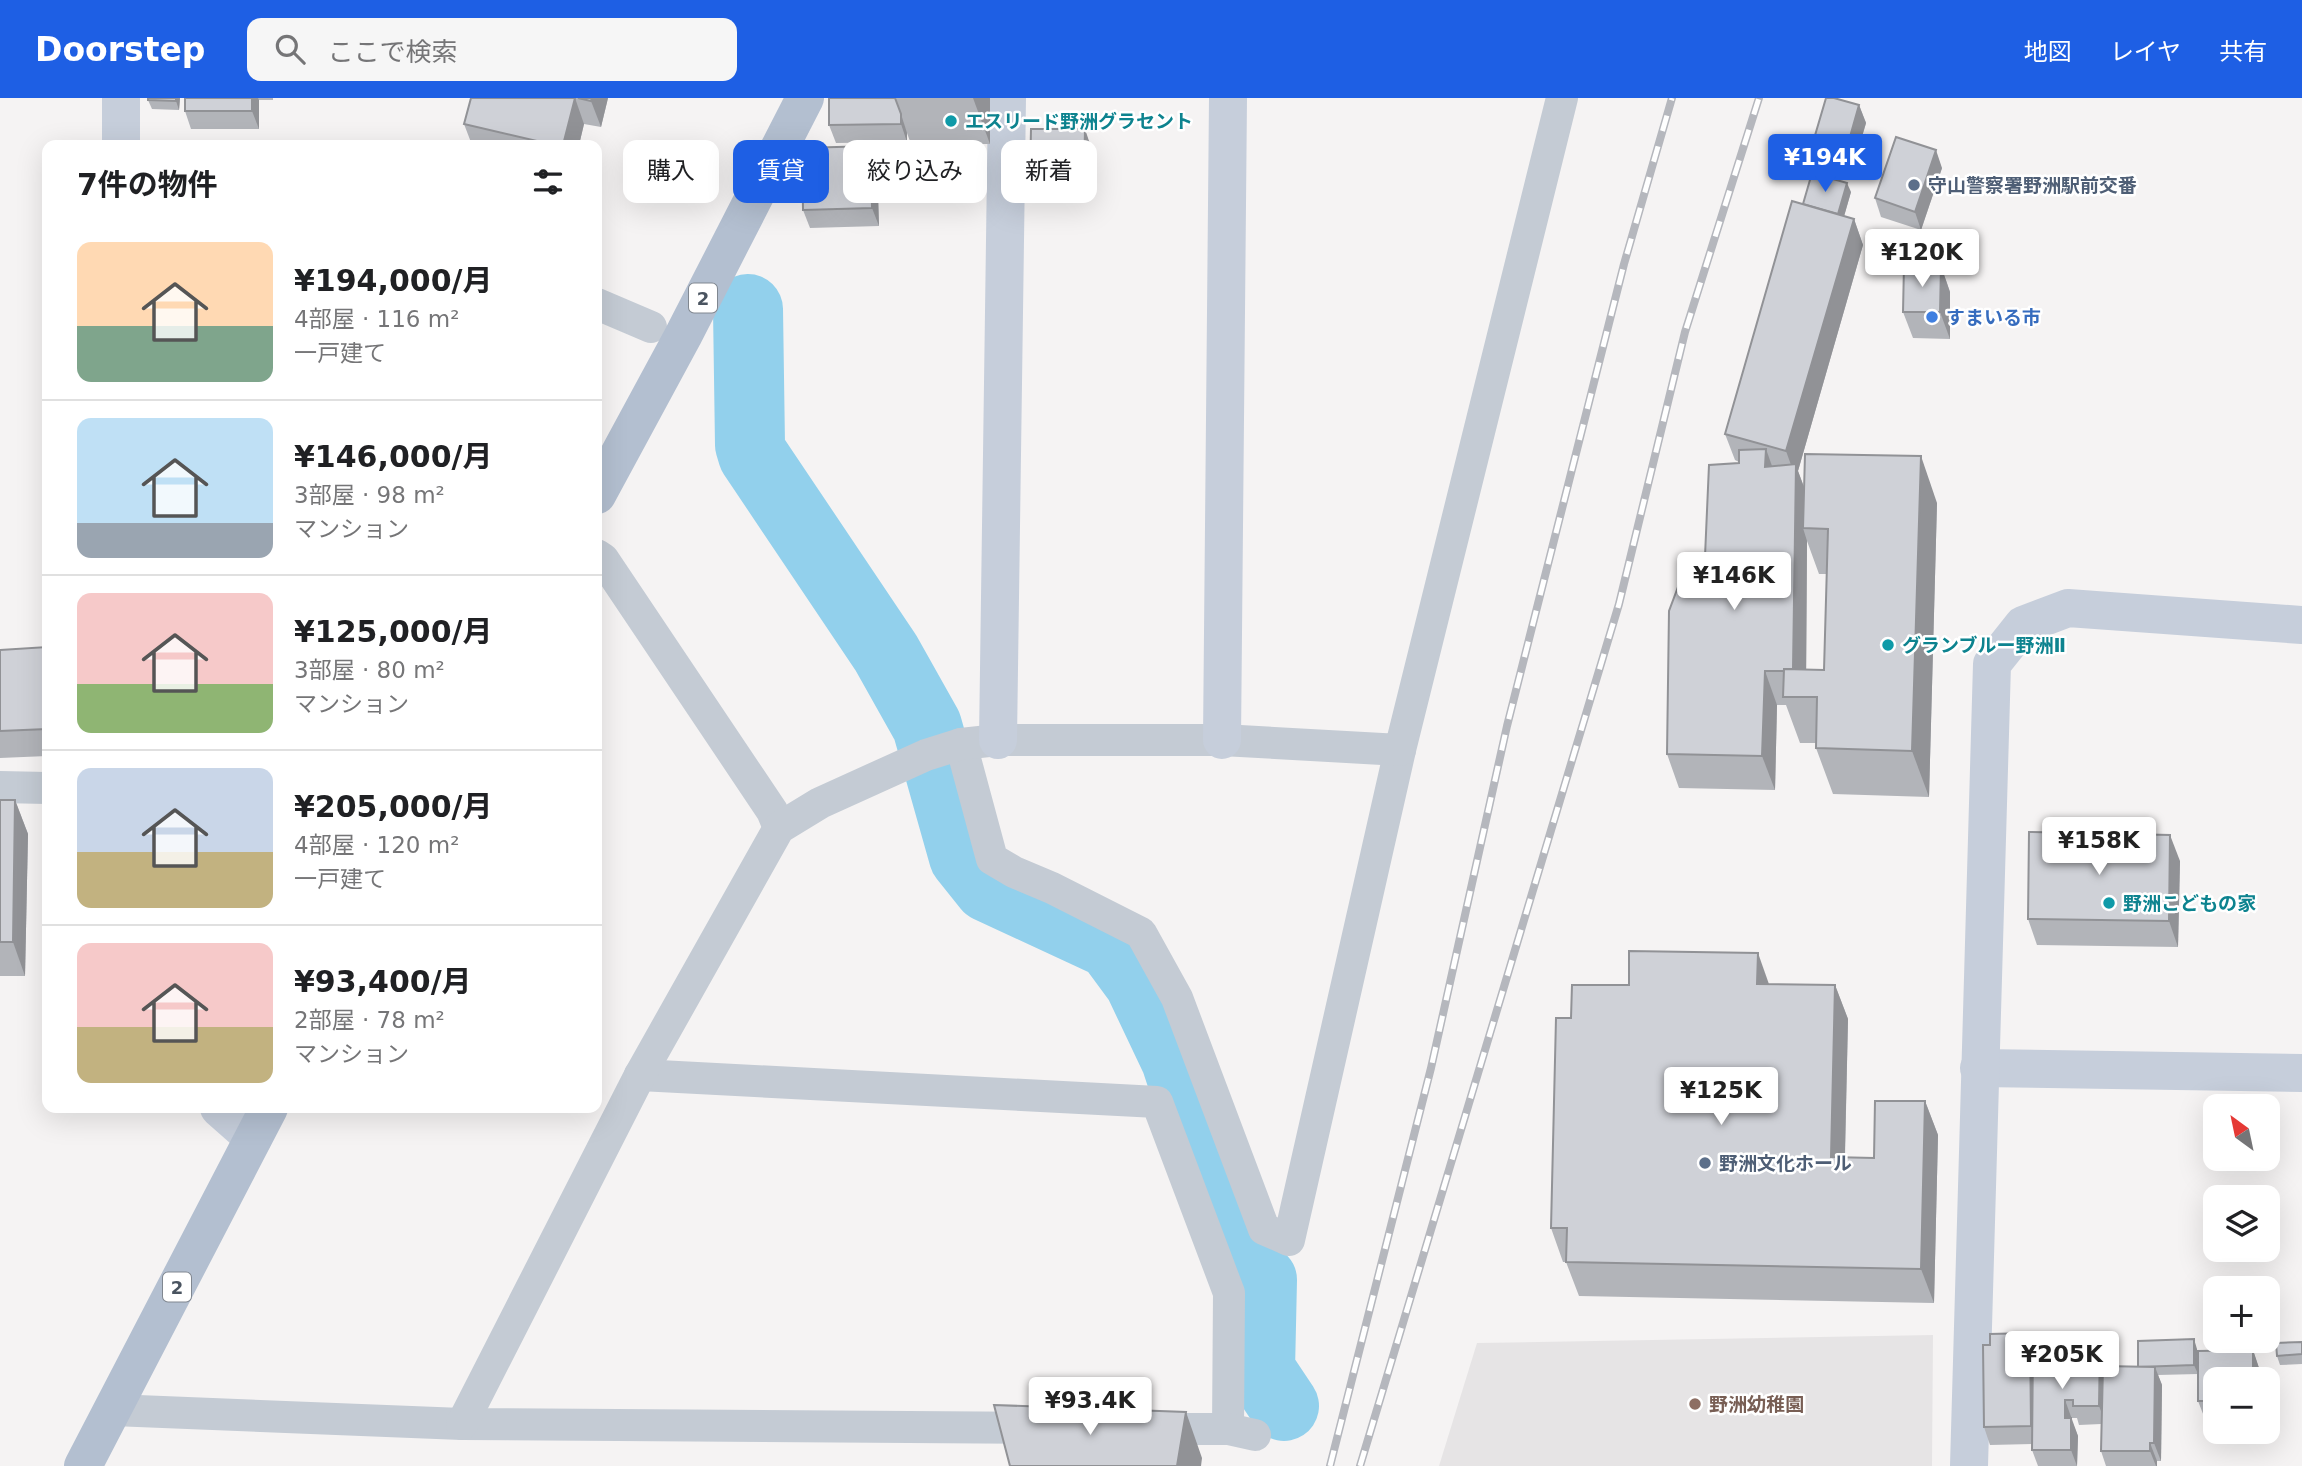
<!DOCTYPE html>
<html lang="ja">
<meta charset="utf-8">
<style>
body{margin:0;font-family:"DejaVu Sans","Noto Sans JP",sans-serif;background:#f6f6f6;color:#202124;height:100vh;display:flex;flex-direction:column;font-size:26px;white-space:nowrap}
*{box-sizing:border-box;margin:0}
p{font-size:23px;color:#757577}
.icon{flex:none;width:38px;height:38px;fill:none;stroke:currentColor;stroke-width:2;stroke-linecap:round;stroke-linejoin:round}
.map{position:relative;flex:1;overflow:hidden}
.side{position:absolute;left:42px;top:42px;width:560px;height:973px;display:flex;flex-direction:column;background:#fff;border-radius:14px;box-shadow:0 7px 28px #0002}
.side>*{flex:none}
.hud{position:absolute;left:623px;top:42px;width:665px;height:63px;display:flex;gap:14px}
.needle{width:46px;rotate:327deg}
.controls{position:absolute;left:2203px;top:996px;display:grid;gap:14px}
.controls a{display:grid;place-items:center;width:77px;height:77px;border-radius:14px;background:#fff;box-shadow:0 7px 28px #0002;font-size:35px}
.price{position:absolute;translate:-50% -60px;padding:0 16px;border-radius:7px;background:#fff;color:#222;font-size:23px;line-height:46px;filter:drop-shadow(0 2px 4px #0008)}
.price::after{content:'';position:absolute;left:50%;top:42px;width:21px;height:16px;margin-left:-10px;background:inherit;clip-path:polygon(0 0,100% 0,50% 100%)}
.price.active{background:#1e5fe4;color:#fff}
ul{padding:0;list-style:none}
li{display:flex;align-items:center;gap:21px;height:175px;padding:0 35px}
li+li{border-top:2px solid #e0e0e0}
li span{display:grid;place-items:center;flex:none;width:196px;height:140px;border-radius:14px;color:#555}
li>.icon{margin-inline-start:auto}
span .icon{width:84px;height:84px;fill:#fffc;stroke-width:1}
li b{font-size:30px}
h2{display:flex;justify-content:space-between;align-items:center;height:84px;padding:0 35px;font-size:30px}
.tag{padding:0 24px;border-radius:14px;background:#fff;box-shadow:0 7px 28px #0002;font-size:24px;line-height:63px}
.tag.active{background:#1e5fe4;color:#fff}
header{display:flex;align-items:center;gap:42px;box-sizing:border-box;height:98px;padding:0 35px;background:#1e5fe4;color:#fff}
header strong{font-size:33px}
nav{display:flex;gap:38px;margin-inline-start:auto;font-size:24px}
.search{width:490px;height:63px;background:#f6f6f6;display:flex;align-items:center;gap:18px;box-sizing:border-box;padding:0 24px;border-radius:14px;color:#757577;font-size:26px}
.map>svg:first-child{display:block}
.education{fill:#e6e4e5}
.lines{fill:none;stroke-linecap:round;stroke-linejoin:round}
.river{stroke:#92d0ec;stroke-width:70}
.street{stroke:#c4cbd4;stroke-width:32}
.secondary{stroke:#c6cedb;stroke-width:38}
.primary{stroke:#b3bfd0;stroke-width:38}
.rail-casing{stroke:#b5b7bd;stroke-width:8}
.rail{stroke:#fff;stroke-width:5;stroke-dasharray:16;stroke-linecap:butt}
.wall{fill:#b2b4b9;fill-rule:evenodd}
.shaded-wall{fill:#919296}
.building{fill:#cfd1d7;stroke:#919296;stroke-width:2}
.culture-dot{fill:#0f9aa8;stroke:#fff;stroke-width:2.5}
.service-dot{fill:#5c6f8a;stroke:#fff;stroke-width:2.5}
.shop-dot{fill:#3f7fe0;stroke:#fff;stroke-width:2.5}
.education-dot{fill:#8d6e63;stroke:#fff;stroke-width:2.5}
.labels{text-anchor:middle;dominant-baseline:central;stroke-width:5;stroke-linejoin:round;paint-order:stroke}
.shield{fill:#fff;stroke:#808790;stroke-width:2}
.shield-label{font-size:18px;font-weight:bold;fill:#4a5460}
.culture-label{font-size:19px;font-weight:bold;fill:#0d838f;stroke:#fff;text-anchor:start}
.service-label{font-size:19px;font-weight:bold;fill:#4e5e75;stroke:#fff;text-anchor:start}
.shop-label{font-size:19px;font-weight:bold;fill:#366cbe;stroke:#fff;text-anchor:start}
.education-label{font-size:19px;font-weight:bold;fill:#785e54;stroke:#fff;text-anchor:start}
</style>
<header>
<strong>Doorstep</strong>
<div class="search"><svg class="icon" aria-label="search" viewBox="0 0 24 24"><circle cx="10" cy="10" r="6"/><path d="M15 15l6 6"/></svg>ここで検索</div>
<nav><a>地図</a><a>レイヤ</a><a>共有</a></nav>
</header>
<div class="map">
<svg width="2302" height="1368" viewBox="0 0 2302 1368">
<rect width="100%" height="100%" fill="#f5f3f3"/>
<!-- education -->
<path class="education" d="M 1933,1237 L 1932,1368 L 1439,1368 L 1477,1245 Z"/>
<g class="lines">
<!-- river -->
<path class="river" d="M 748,211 L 750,347 L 753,357 L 886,555 L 927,628 L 964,759 L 988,789 L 1111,846 L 1139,884 L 1176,962 L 1216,1084 L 1250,1169 L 1262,1182 L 1260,1272 L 1284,1308"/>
<!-- street -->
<g class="street">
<path d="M 597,206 L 651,229"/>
<path d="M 597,457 L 603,461 L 772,713 L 779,730"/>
<path d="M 961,646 L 992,761 L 1014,774 L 1052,790 L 1141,835 L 1177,900 L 1264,1131 L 1289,1142 L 1400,652"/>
<path d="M 0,689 L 47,690"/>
<path d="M 640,977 L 1157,1004 L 1229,1195 L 1228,1331"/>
<path d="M 113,1312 L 462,1326 L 1042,1330"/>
<path d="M 462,1326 L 640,977 L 779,730 L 820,705 L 926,657 L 961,646 L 998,642 L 1222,642 L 1400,652 L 1562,0"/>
<path d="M 1150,1331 L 1228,1331 L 1255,1337"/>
</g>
<!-- secondary -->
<g class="secondary">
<path d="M 121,0 L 121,47"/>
<path d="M 998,642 L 1007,0"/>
<path d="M 1222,642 L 1228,0"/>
<path d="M 1979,970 L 2302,975"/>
<path d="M 219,1010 L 253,1040"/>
<path d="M 1969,1368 L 1992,566 L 2023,527 L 2068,510 L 2302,527"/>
</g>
<!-- primary -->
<g class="primary">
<path d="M 597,397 L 683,238 L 805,0"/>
<path d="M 83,1368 L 269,1010"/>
</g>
<!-- rail casing -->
<g class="rail-casing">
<g id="rail">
<path d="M 1330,1368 L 1431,970 L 1507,628 L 1624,166 L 1672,0"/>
<path d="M 1360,1368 L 1619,506 L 1685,234 L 1759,0"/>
</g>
</g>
<!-- rail -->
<use href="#rail" class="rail"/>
</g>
<!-- wall -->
<g class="wall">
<path d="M 180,0 L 179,12 L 152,11 L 148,2 Z"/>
<path d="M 185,0 L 273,0 L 273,2 L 259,2 L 259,31 L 191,31 L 185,13 Z"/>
<path d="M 471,0 L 608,0 L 601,29 L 584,26 L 579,47 L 472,47 L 464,26 Z"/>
<path d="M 829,0 L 990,0 L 990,46 L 911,46 L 907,35 L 907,44 L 836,45 L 829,27 Z"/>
<path d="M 1859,7 L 1866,25 L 1850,79 L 1817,69 L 1811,51 Z"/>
<path d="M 871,48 L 877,66 L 879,128 L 810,130 L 803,112 Z"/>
<path d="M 1091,49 L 1091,98 L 1037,97 L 1030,79 Z"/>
<path d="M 1942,70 L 1921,132 L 1881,119 L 1875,100 Z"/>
<path d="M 1851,94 L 1844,118 L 1854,121 L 1863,147 L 1798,373 L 1804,389 L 1937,405 L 1929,699 L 1833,696 L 1816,650 L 1816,645 L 1800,645 L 1786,607 L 1777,607 L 1775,692 L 1679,690 L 1667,656 L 1704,481 L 1739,365 L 1739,364 L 1735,362 L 1725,336 L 1803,106 ZM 1807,443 L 1819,476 L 1827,476 L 1824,572 L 1806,572 Z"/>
<path d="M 1941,168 L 1950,194 L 1950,241 L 1913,240 L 1903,214 Z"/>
<path d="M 47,549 L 47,658 L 0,660 L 0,552 Z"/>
<path d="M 0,702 L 15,702 L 28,736 L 25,878 L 0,878 Z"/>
<path d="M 2180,763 L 2178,849 L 2037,847 L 2028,821 Z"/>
<path d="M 1769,886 L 1835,887 L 1848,921 L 1845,1060 L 1874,1060 L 1925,1003 L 1938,1037 L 1934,1205 L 1579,1198 L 1566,1164 L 1563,1164 L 1551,1130 L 1571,920 L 1629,887 Z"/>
<path d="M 2030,1235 L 2034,1247 L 2106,1266 L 2106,1268 L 2138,1268 L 2197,1251 L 2198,1276 L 2158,1277 L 2162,1287 L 2161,1363 L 2157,1363 L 2157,1368 L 2106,1368 L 2101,1353 L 2101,1326 L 2079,1327 L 2077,1320 L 2072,1320 L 2071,1321 L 2078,1338 L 2077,1368 L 2038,1368 L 2032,1352 L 2032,1346 L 1990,1347 L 1984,1329 L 1990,1247 Z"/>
<path d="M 2302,1244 L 2302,1266 L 2280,1267 L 2277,1258 Z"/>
<path d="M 2253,1252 L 2259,1270 L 2260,1281 L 2216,1281 L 2216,1334 L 2261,1334 L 2261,1339 L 2214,1340 L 2208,1321 L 2205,1321 L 2198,1303 L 2198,1253 Z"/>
</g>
<!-- shaded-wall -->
<g class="shaded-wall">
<path d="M 176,0 L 180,0 L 179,12 L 176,3 Z"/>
<path d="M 252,0 L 258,0 L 259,2 L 259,31 L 252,13 Z"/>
<path d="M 575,0 L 584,26 L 579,47 L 563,47 Z"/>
<path d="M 592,0 L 608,0 L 601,29 L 591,3 Z"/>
<path d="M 973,0 L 990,0 L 990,46 Z"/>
<path d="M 1859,7 L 1866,25 L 1850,79 L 1844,60 Z"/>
<path d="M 901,16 L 907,35 L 907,44 L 901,26 Z"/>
<path d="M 1085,31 L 1091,49 L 1091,98 L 1084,80 Z"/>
<path d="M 871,48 L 877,66 L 879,128 L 872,110 Z"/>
<path d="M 1936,52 L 1942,70 L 1921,132 L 1915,114 Z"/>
<path d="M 1847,85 L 1851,94 L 1839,136 L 1835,126 Z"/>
<path d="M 1854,121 L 1863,147 L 1798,373 L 1808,400 L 1803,430 L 1807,443 L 1806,599 L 1793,573 L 1795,378 L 1786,353 Z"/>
<path d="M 1941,168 L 1950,194 L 1950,241 L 1940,214 Z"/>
<path d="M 1766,351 L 1778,385 L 1765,369 Z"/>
<path d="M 1921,358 L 1937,405 L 1929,699 L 1912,653 Z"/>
<path d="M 1765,573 L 1777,607 L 1775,692 L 1762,658 Z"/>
<path d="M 15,702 L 28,736 L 25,878 L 13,844 Z"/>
<path d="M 2170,737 L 2180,763 L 2178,849 L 2169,823 Z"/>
<path d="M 1758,855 L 1770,889 L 1757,886 Z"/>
<path d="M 1835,887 L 1848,921 L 1844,1093 L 1831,1059 Z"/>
<path d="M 1925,1003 L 1938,1037 L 1934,1205 L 1921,1171 Z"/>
<path d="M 2030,1235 L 2036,1253 L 2037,1346 L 2031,1328 Z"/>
<path d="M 2194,1241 L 2197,1251 L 2198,1276 L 2194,1267 Z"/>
<path d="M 2100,1248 L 2106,1266 L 2106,1326 L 2099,1308 Z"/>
<path d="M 2253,1252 L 2259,1270 L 2260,1281 L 2253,1281 Z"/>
<path d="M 2155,1269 L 2162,1287 L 2161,1363 L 2154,1345 Z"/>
<path d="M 2065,1302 L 2078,1338 L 2077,1368 L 2071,1352 L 2065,1320 Z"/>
<path d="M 1186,1314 L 1202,1360 L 1201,1368 L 1177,1368 Z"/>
<path d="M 2150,1345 L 2157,1363 L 2157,1368 L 2156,1368 L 2150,1353 Z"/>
</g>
<!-- building -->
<g class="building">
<path d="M 148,0 L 176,0 L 176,3 L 148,2 Z"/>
<rect x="185" y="0" width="67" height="13"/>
<path d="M 471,0 L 575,0 L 563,47 L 554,47 L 464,26 Z"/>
<path d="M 578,0 L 592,0 L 591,3 Z"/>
<path d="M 829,0 L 895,0 L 901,16 L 901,26 L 829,27 Z"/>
<path d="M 1826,0 L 1834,0 L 1859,7 L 1844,60 L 1811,51 Z"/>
<path d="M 1031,31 L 1085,31 L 1084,80 L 1030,79 Z"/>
<path d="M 1896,39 L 1936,52 L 1915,114 L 1875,100 Z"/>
<path d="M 871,48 L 872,110 L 803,112 L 802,50 Z"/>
<path d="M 1812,75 L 1847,85 L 1838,116 L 1803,106 Z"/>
<path d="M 1792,103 L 1854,121 L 1786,353 L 1725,336 Z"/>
<path d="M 1904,167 L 1941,168 L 1940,214 L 1903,214 Z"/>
<path d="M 1766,351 L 1765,369 L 1796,366 L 1793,571 L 1784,571 L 1784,573 L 1765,573 L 1762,658 L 1667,656 L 1669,513 L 1681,481 L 1704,481 L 1709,367 L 1739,365 L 1739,352 Z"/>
<path d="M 1805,356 L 1921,358 L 1912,653 L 1816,650 L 1817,599 L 1783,599 L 1784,571 L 1824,572 L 1828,431 L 1803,430 Z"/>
<path d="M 47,549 L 47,631 L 0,633 L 0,552 Z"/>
<path d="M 0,702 L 15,702 L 13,844 L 0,844 Z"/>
<path d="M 2029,734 L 2170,737 L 2169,823 L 2028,821 Z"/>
<path d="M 1629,853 L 1758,855 L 1757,886 L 1835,887 L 1831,1059 L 1874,1060 L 1875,1003 L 1925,1003 L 1921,1171 L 1566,1164 L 1567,1130 L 1551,1130 L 1556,920 L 1571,920 L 1572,887 L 1629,887 Z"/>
<path d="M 2030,1235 L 2031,1328 L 1984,1329 L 1983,1247 L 1990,1247 L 1990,1236 Z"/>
<path d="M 2194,1241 L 2194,1267 L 2138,1269 L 2138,1243 Z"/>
<path d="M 2302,1244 L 2302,1256 L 2277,1258 L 2276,1245 Z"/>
<path d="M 2033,1247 L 2100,1248 L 2099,1308 L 2073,1308 L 2073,1302 L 2065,1302 L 2065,1320 L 2071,1320 L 2071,1352 L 2032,1352 Z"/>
<path d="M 2253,1252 L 2253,1281 L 2216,1281 L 2216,1322 L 2208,1322 L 2207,1303 L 2198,1303 L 2198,1253 Z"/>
<path d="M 2103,1268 L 2155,1269 L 2154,1345 L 2150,1345 L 2150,1353 L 2101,1353 Z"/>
<path d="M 994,1307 L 1186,1314 L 1177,1368 L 1010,1368 Z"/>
</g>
<!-- markers -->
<g class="culture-dot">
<circle cx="951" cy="23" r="7"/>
<circle cx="1888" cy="547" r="7"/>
<circle cx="2109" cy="805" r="7"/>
</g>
<g class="service-dot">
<circle cx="1914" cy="87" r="7"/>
<circle cx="1705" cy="1065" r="7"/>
</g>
<circle class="shop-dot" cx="1932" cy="219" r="7"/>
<circle class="education-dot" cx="1695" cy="1306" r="7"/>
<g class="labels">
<!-- shield labels -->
<g class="shield">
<rect x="689" y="185.5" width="28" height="29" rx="5"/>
<rect x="163" y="1174.5" width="28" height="29" rx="5"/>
</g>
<g class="shield-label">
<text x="703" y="200">2</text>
<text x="177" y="1189">2</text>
</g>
<!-- culture labels -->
<g class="culture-label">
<text x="965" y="23">エスリード野洲グラセント</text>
<text x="1902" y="547">グランブルー野洲Ⅱ</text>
<text x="2123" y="805">野洲こどもの家</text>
</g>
<!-- service labels -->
<g class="service-label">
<text x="1928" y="87">守山警察署野洲駅前交番</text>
<text x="1719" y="1065">野洲文化ホール</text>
</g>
<!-- shop labels -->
<g class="shop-label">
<text x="1946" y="219">すまいる市</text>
</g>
<!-- education labels -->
<g class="education-label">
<text x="1709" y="1306">野洲幼稚園</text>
</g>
</g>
</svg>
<div class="controls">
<a><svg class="needle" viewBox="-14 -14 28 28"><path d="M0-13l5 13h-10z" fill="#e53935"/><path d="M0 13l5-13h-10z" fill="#757577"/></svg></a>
<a><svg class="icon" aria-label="layers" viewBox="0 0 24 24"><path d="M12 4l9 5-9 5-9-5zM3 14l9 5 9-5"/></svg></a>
<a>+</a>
<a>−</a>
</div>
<b class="price active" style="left:1825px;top:96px">¥194K</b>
<b class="price" style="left:1922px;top:191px">¥120K</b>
<b class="price" style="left:1734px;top:514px">¥146K</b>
<b class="price" style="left:2099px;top:779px">¥158K</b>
<b class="price" style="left:1721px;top:1029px">¥125K</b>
<b class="price" style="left:2062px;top:1293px">¥205K</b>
<b class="price" style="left:1090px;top:1339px">¥93.4K</b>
<div class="hud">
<a class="tag">購入</a>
<a class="tag active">賃貸</a>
<a class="tag">絞り込み</a>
<a class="tag">新着</a>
</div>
<section class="side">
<h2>7件の物件<svg class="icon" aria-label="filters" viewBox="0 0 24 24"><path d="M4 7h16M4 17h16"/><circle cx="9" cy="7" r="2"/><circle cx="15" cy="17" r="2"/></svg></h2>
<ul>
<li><span style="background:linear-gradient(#ffd9b3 60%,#7fa58c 0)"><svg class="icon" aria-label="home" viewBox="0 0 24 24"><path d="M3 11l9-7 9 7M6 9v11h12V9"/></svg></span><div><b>¥194,000/月</b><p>4部屋 · 116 m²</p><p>一戸建て</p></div></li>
<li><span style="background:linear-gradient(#bfe0f5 75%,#9aa5b1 0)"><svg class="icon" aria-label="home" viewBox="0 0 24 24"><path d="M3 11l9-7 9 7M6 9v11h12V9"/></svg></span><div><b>¥146,000/月</b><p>3部屋 · 98 m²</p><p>マンション</p></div></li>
<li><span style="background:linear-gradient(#f6c9c9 65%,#8fb573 0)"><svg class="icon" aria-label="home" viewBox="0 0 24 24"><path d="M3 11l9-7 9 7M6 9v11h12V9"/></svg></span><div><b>¥125,000/月</b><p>3部屋 · 80 m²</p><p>マンション</p></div></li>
<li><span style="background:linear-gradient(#c9d6e8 60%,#c2b280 0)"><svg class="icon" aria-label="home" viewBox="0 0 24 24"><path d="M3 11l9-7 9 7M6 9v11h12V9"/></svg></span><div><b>¥205,000/月</b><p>4部屋 · 120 m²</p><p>一戸建て</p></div></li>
<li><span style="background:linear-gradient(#f6c9c9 60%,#c2b280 0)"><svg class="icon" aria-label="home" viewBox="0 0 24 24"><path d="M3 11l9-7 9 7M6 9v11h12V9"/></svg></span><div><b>¥93,400/月</b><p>2部屋 · 78 m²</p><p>マンション</p></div></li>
</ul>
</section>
</div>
